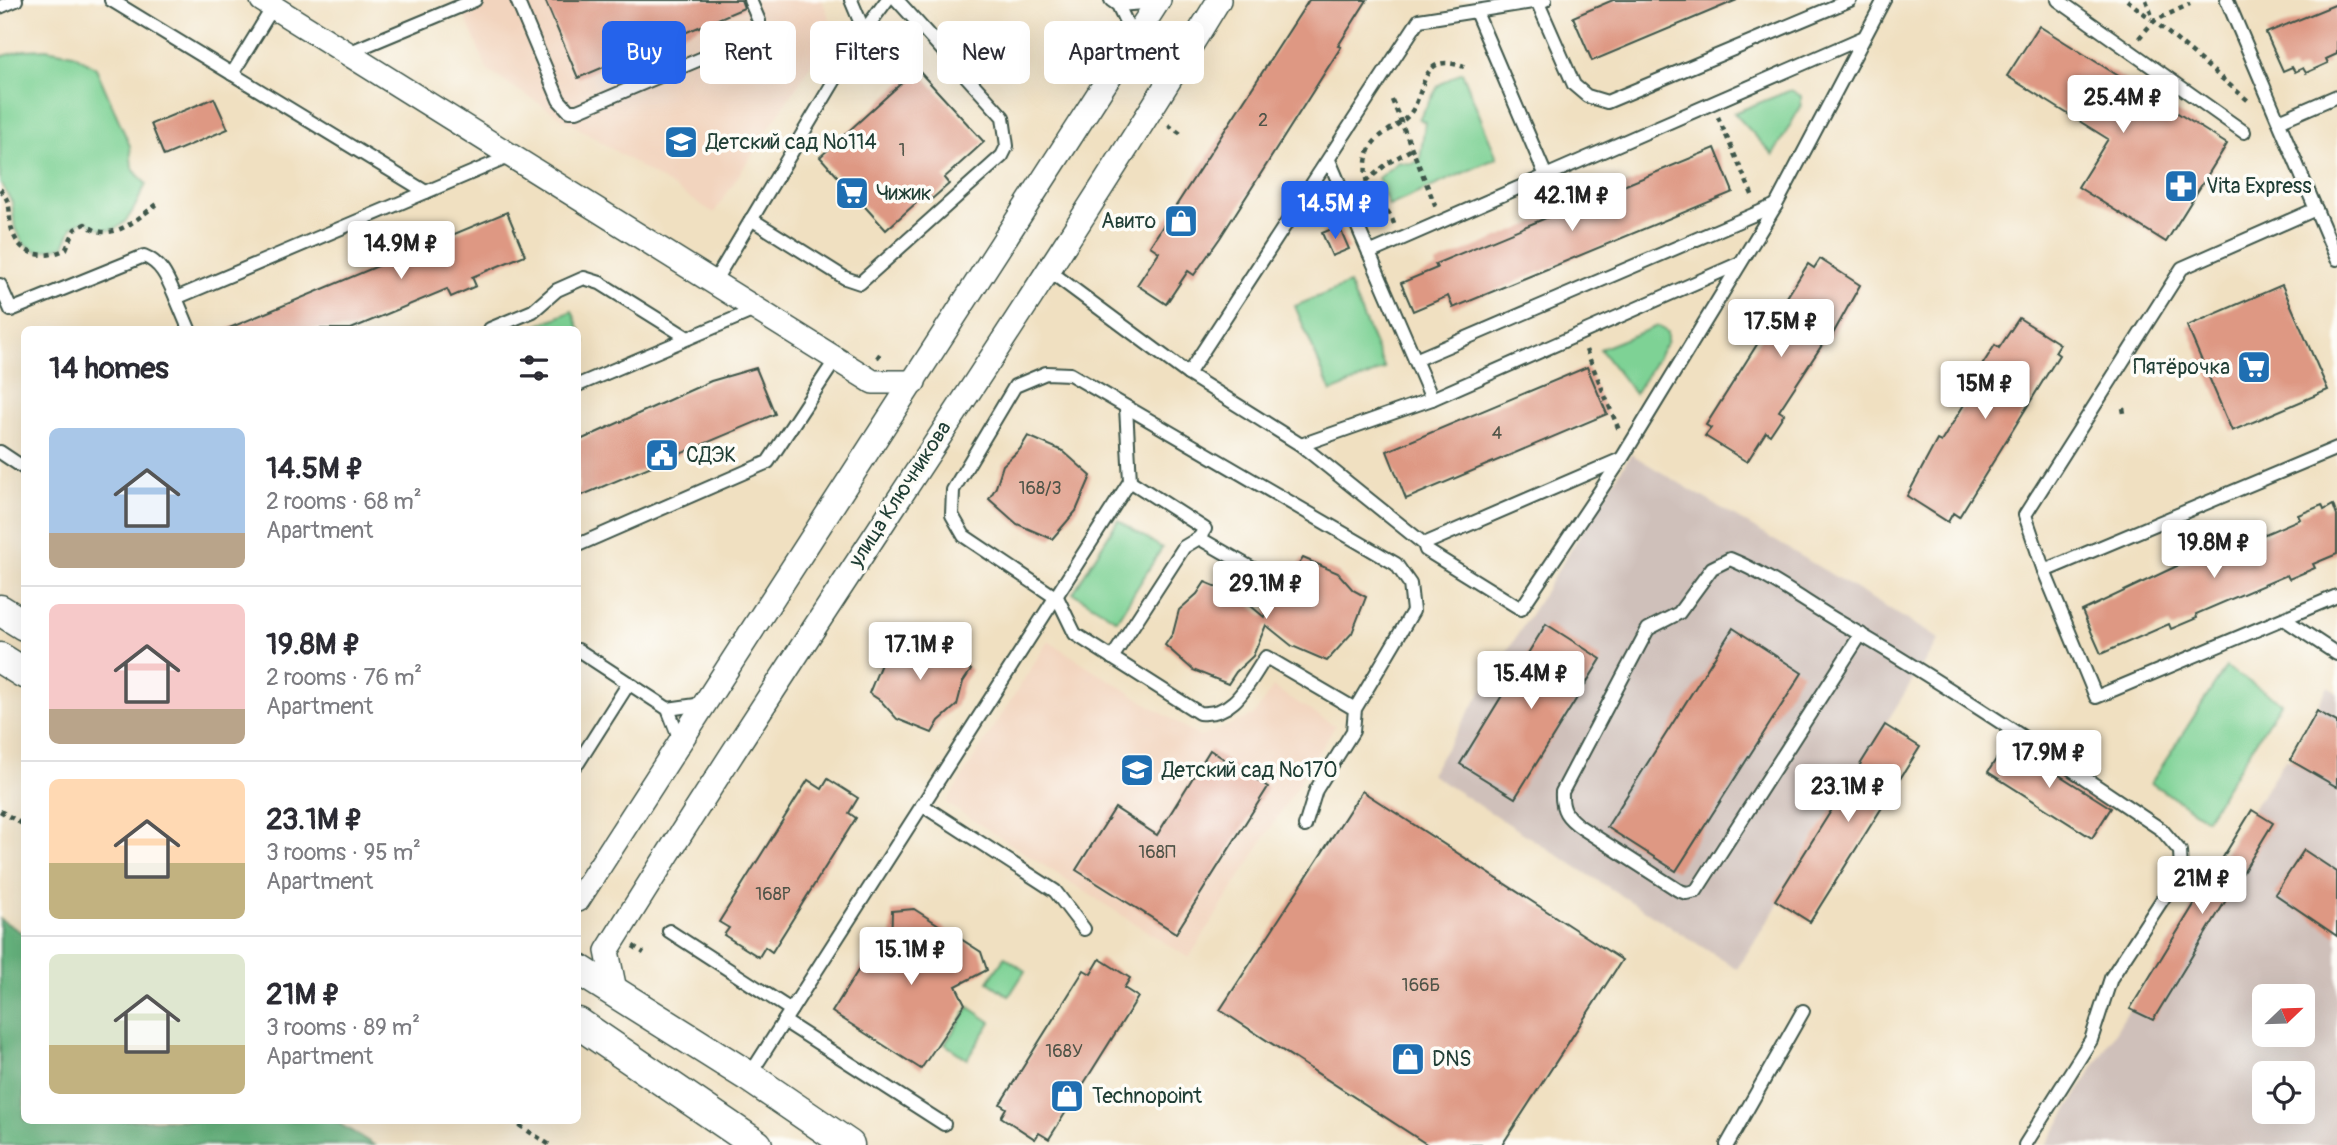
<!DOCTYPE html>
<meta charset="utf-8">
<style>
body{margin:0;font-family:Pangolin,sans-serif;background:#f2f2f3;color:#2b2b33;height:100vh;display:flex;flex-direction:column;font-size:26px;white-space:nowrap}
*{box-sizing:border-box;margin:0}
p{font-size:23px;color:#7c7c81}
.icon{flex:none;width:38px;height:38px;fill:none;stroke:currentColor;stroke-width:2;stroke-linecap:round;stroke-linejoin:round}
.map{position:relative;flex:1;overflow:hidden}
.drawer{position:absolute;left:21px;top:326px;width:560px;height:798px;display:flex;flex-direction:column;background:#fff;border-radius:10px;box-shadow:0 7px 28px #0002}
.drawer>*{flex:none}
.top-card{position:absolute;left:602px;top:21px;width:665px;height:63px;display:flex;gap:14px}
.needle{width:46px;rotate:67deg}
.fabs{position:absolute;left:2252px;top:984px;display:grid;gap:14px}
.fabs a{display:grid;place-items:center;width:63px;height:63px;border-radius:10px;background:#fff;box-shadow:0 7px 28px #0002;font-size:35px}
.price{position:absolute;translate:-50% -60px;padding:0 16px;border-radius:7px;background:#fff;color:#222;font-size:23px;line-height:46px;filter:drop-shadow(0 2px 4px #0008)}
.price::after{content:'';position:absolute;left:50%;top:42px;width:21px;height:16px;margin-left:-10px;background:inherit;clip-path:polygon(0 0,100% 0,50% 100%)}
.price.on{background:#2563eb;color:#fff}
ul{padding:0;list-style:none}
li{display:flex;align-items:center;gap:21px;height:175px;padding:0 28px}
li+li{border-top:2px solid #e1e1e2}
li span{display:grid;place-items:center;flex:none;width:196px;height:140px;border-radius:10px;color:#555}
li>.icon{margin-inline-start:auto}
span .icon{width:84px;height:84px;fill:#fffc;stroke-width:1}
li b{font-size:30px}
h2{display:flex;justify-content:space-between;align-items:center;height:84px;padding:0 28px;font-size:30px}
.pill{padding:0 24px;border-radius:10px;background:#fff;box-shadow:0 7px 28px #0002;font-size:24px;line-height:63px}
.pill.on{background:#2563eb;color:#fff}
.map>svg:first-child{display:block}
.built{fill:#f2d4be}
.industrial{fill:#cfc0ba;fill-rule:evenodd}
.green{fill:#7ed295;stroke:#4e8864;stroke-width:2}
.forest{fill:#66b47e;stroke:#427859;stroke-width:2}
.building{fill:#de9883}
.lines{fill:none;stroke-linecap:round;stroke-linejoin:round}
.service-casing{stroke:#3e5549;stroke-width:16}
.minor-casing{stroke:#3e5549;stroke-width:26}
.tertiary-casing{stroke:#3e5549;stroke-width:33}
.path{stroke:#3e5549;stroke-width:4.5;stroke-dasharray:5 5;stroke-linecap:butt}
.service{stroke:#fff;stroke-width:12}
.minor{stroke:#fff;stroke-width:23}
.tertiary{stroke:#fff;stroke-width:30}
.labels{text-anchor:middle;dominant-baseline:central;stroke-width:7;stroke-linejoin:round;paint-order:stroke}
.number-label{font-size:18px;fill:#4f5448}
.poi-label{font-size:21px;fill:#1f3d34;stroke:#fdfcf7;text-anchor:start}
.street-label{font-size:21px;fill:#1f3d34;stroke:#fdfcf7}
</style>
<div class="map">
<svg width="2337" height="1145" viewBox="0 0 2337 1145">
<rect width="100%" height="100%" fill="#fdfcf7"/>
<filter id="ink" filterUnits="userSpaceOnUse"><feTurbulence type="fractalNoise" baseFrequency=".0143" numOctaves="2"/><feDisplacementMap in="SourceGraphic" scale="14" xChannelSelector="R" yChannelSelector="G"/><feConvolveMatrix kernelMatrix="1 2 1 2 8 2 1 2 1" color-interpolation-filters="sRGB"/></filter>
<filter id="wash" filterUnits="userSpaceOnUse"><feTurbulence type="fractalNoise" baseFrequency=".00686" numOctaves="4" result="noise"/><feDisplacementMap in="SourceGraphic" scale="28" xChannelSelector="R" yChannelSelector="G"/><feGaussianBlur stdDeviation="1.57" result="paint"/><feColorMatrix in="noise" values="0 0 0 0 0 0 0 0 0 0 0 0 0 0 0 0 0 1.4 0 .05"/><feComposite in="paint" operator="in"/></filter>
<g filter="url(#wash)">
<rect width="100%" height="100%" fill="#f0e0c1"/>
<!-- built -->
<g class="built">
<path d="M 458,0 L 822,0 L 834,29 L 714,213 L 488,71 Z"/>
<path d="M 1048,641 L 1200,737 L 1254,715 L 1273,687 L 1335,726 L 1189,958 L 946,803 Z"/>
</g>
<!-- industrial -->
<g class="industrial">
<path d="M 1631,454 L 1939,639 L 1775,899 L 1779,903 L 1737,969 L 1430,774 Z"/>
<path d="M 2328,686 L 2337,693 L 2337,1145 L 2046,1145 L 2231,843 L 2286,758 L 2290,760 ZM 2264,996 L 2303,996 L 2303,1034 L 2264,1034 ZM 2264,1073 L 2303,1073 L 2303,1111 L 2264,1111 Z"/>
</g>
<!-- green -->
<g class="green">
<path d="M 46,49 L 73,54 L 96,68 L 130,146 L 132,168 L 146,184 C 133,210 121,248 86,220 L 73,226 L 64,246 L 39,252 L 24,244 L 15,229 L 12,202 L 0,182 L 0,57 L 24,50 Z"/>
<path d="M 1462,72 L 1497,158 L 1389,206 L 1378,178 L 1398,162 L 1412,164 L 1420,160 L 1425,122 L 1419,119 L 1439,85 Z"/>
<path d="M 1791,90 L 1801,96 L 1801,106 L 1773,155 L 1734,113 Z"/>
<path d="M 1349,284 L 1385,369 L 1331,392 L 1295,306 Z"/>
<path d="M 572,311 L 585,342 L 578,345 L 578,329 L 529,329 Z"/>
<path d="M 1657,326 L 1667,332 L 1667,342 L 1635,394 L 1600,349 Z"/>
<path d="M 1118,520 L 1162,548 L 1117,620 L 1073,593 Z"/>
<path d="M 2226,667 L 2281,702 L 2206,819 L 2151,783 Z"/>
<path d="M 1005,957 L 1025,971 L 1009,996 L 988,982 Z"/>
<path d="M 969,1007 L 991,1022 L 967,1059 L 945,1044 Z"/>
</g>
<!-- forest -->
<path class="forest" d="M 0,919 L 24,934 L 24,1120 L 333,1120 L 374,1145 L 0,1145 Z"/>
<g id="blocks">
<!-- building -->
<g class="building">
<path d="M 545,0 L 741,0 L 744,8 L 578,78 Z"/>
<path d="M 1309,0 L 1367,0 L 1338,46 L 1341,47 L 1220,238 L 1194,275 L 1188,271 L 1166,304 L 1137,285 L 1159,252 L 1150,246 Z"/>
<path d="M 1613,0 L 1737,0 L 1592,61 L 1573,17 Z"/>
<path d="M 2337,4 L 2337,54 L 2326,59 L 2328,63 L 2306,73 L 2303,68 L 2295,72 L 2292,67 L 2283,71 L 2266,33 Z"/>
<path d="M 2039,26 L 2227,144 L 2166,242 L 2078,187 L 2108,139 L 2007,76 Z"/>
<path d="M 917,69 L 984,142 L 944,178 L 949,184 L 932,199 L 926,194 L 886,230 L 820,157 Z"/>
<path d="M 214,98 L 228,129 L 164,156 L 151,124 Z"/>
<path d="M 1715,148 L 1733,192 L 1453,308 L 1448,296 L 1413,311 L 1401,283 L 1437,268 L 1435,264 Z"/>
<path d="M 507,212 L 525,255 L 472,277 L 476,286 L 451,297 L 447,289 L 351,329 L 227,329 Z"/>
<path d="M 1339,226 L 1349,249 L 1332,256 L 1322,233 Z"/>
<path d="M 1820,259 L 1860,285 L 1829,341 L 1826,339 L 1779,411 L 1784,414 L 1770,435 L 1766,432 L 1747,462 L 1705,436 L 1711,428 L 1706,425 L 1808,264 L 1814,268 Z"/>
<path d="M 2282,285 L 2328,390 L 2232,431 L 2187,326 Z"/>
<path d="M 2019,318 L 2060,344 L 2055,352 L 2059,355 L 1959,517 L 1953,513 L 1948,522 L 1907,496 L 1937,440 L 1941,442 L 1986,369 L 1981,367 L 1995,345 L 1999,348 Z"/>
<path d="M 1587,367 L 1607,414 L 1406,499 L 1387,451 Z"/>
<path d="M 756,368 L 775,414 L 578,497 L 578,441 L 711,381 Z"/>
<path d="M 1028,436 L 1063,451 L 1091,476 L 1076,511 L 1052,539 L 1017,524 L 989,499 L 996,487 L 1003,465 L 1020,449 Z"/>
<path d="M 2322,505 L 2324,510 L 2333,505 L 2337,516 L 2337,554 L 2313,564 L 2315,568 L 2289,579 L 2287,575 L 2196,614 L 2197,618 L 2171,629 L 2169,624 L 2101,654 L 2082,611 L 2179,565 L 2204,554 L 2206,559 L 2240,545 L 2237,540 L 2261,530 L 2263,535 L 2300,519 L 2298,515 Z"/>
<path d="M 1303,558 L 1338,573 L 1353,590 L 1366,597 L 1352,633 L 1327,661 L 1292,646 L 1266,625 L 1253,656 L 1236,672 L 1228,684 L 1193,670 L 1165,645 L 1173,633 L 1179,610 L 1197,594 L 1205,582 L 1239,596 L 1264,617 L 1278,586 L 1295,570 Z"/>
<path d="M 1546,624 L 1601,659 L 1515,798 L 1460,764 Z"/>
<path d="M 1733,628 L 1802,673 L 1676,871 L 1607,827 Z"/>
<path d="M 908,630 L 943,645 L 971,670 L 963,682 L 957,705 L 939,721 L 932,733 L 897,719 L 881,701 L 869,693 L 883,659 L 900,643 Z"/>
<path d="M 2317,711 L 2337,722 L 2337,787 L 2290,760 Z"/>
<path d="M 1885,725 L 1920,747 L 1810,922 L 1775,900 Z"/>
<path d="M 2007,742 L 2111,808 L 2092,838 L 1988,772 Z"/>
<path d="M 1210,750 L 1268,787 L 1176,933 L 1076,870 L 1115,808 L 1157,835 Z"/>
<path d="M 828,779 L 858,798 L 849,813 L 856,818 L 772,952 L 765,947 L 759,957 L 724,935 L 729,928 L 719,922 L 808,780 L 822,789 Z"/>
<path d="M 1362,791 L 1622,960 L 1502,1145 L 1428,1145 L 1220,1010 Z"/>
<path d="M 2252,810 L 2273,823 L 2153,1020 L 2130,1009 Z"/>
<path d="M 2304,850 L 2337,872 L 2337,936 L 2275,894 Z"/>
<path d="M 914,909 L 981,952 L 987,970 L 956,986 L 965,1004 L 921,1069 L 832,1012 L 874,945 L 891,946 L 892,911 Z"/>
<path d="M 1100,959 L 1130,978 L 1124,988 L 1138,997 L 1049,1139 L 1039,1133 L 1035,1139 L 1001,1117 L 1006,1108 L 1000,1104 L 1084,970 L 1091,974 Z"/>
</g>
</g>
</g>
<g filter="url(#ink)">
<use href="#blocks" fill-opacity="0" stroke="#3e5549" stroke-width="2"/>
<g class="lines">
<!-- service casing -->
<g class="service-casing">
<g id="service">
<path d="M 111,0 L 426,192"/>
<path d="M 517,0 L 559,100 L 569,111 L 577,111 L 755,36 L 759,21 L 750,0"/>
<path d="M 851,0 L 864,31"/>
<path d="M 1111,0 L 1118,5 L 1134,39"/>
<path d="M 2058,0 L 2244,132"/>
<path d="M 2227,0 L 2337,259"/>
<path d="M 1538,3 L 1574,85 L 1587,96 L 1607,102 L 1850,0"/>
<path d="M 1118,5 L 1158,2"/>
<path d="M 0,7 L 16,0"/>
<path d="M 1476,12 L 1546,176"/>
<path d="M 348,53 L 475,0"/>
<path d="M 232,74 L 273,7"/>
<path d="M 2279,121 L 2337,96"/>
<path d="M 1329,160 L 1369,253"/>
<path d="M 2316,209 L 2182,268 L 2025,515 L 2044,571 L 2096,697 L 2337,596"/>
<path d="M 751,219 L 845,278 L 860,283 L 1002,156 L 1007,146 L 1003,117 L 897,0"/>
<path d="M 1048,270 L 1188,374 L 1301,445 L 1424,544 L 1426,550 L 1521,609 L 1622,458 L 1776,205 L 1884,0"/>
<path d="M 714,282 L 864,31 L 887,0"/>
<path d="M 0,285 L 11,310 L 144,256 C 163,264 168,280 176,298"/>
<path d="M 189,329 L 176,298 L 511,156"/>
<path d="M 490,329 L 533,311 L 557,290 L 584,278 L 600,283 L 688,338"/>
<path d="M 1415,360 L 1776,205"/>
<path d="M 1188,374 L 1419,20 L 1545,0"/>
<path d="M 578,385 L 757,309"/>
<path d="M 1432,399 L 1740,263"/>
<path d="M 1126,407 L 1130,481"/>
<path d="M 1301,445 L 1432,399 L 1369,253 L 1862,38"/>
<path d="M 0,452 L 24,468"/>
<path d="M 1424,544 L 1621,459"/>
<path d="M 578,545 L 768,462 L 836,359"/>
<path d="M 2044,571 L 2337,448"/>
<path d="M 2284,619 L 2337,654"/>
<path d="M 1861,634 L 1696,891 L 1686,893 L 1678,890 L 1582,828 C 1567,818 1561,810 1562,792 L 1648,629 L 1679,613 L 1712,568 L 1730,559 C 1769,575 1805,602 1841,623 C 1951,687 2056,759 2162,830 L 2180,851 L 2181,871 L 2111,978 L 2091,1040 L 2025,1145"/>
<path d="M 578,650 L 668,709 L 680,740"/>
<path d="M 1112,658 L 1184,547 L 1199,538 L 1267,577"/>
<path d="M 668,709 L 703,704"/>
<path d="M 578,763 L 629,683"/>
<path d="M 922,805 L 1055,891 L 1084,929"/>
<path d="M 1305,826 L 1316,790 L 1353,731 L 1355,709 L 1413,611 L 1410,584 L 1396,564 L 1070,374 L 1046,373 L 1015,386 L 953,490 L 952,515 L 964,536 L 1058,599 L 1075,634 L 1199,713 C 1235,717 1248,683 1266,657 L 1355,709"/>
<path d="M 669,931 L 791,1010"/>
<path d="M 784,1021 L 1130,481 L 1205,529 L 1199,538"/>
<path d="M 749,1076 L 784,1021 L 944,1124"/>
<path d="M 1727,1145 L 1803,1011"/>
</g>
</g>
<!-- minor casing -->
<g class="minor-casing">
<g id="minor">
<path d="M 262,0 L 873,382 L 914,382"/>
<path d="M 578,900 L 1159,0"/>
<path d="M 616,995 L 607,951 C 806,631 1022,322 1219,0"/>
</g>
</g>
<!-- tertiary casing -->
<g class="tertiary-casing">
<g id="tertiary">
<path d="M 0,610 L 24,625"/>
<path d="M 0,658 L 24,673"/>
<path d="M 578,969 L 748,1076 L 849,1145"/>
<path d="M 578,1023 L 757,1145"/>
</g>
</g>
<!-- path -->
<g class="path">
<path d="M 2127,0 L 2151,19"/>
<path d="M 2146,0 L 2154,21 L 2251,103"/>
<path d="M 2139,38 L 2154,21 L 2190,4"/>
<path d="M 1392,100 L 1436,207"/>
<path d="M 1718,117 L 1754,199"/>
<path d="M 1168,125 L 1184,136"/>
<path d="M 1358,188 L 1388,163 L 1412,149"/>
<path d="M 0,189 C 14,206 7,213 12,230 C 19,256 45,260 66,249 L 75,229 L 85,224 C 112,246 137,218 160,202"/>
<path d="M 1394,224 C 1386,198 1362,201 1366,163 C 1368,135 1392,132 1408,116 C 1427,97 1417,49 1464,67"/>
<path d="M 1586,350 L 1619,430"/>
<path d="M 877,358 L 883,350"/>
<path d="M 2123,408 L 2124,413"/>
<path d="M 0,811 L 24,825"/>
<path d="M 633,946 L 644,953"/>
<path d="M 511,1120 L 550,1145"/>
</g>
<!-- service -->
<use href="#service" class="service"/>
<!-- minor -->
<use href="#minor" class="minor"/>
<!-- tertiary -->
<use href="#tertiary" class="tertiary"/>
</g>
</g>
<!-- icons -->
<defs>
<g id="school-square" transform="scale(1.75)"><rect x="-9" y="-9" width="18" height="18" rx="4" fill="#1f6fb2" stroke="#fdfcf7"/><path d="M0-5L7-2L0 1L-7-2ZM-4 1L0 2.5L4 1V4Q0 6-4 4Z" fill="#fff"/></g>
<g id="pharmacy-square" transform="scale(1.75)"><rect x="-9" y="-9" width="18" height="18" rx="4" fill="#1f6fb2" stroke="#fdfcf7"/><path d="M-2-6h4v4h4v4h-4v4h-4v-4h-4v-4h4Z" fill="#fff"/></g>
<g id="supermarket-square" transform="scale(1.75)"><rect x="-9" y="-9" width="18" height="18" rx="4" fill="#1f6fb2" stroke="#fdfcf7"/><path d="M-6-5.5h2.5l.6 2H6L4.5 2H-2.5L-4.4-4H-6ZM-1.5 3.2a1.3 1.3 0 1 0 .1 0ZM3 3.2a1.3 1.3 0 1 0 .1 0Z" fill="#fff"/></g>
<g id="shop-square" transform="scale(1.75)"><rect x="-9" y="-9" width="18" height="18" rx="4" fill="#1f6fb2" stroke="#fdfcf7"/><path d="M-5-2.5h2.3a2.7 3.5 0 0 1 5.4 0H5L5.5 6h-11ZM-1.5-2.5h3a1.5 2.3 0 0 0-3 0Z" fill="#fff"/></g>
<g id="civic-square" transform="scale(1.75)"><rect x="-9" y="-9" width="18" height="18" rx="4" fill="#1f6fb2" stroke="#fdfcf7"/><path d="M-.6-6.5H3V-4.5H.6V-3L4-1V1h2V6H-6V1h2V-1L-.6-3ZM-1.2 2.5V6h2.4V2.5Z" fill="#fff"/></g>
</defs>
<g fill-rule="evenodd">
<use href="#school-square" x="681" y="142"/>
<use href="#pharmacy-square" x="2181" y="186"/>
<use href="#supermarket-square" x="852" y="193"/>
<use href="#shop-square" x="1181" y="221"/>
<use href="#supermarket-square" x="2254" y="367"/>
<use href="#civic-square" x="662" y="455"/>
<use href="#school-square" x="1137" y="770"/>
<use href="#shop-square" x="1408" y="1059"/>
<use href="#shop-square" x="1067" y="1096"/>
</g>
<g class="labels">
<!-- number labels -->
<g class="number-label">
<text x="1263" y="120">2</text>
<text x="902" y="150">1</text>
<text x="1497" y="433">4</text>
<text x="1040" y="488">168/3</text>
<text x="1157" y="852">168П</text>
<text x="773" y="894">168Р</text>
<text x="1421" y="985">166Б</text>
<text x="1064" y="1051">168У</text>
</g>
<!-- poi labels -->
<g class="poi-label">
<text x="706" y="142">Детский сад №114</text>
<text x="2206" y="186">Vita Express</text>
<text x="876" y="193">Чижик</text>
<text x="1156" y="221" text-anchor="end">Авито</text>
<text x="2230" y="367" text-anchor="end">Пятёрочка</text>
<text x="686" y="455">СДЭК</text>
<text x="1162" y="770">Детский сад №170</text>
<text x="1432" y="1059">DNS</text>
<text x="1092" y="1096">Technopoint</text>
</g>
<!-- street labels -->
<g class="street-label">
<text transform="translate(900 494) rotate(-57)">улица Ключникова</text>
</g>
</g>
</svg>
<div class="fabs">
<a><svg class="needle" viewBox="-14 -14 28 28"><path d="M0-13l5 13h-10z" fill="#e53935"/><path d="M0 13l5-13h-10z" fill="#7c7c81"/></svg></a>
<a><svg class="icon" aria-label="locate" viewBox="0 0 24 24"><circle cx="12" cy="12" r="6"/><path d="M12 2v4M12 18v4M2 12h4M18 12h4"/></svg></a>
</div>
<b class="price" style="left:2123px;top:135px">25.4M ₽</b>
<b class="price" style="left:1572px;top:233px">42.1M ₽</b>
<b class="price on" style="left:1335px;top:241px">14.5M ₽</b>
<b class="price" style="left:401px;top:281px">14.9M ₽</b>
<b class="price" style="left:1781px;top:359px">17.5M ₽</b>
<b class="price" style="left:1985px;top:421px">15M ₽</b>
<b class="price" style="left:2214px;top:580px">19.8M ₽</b>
<b class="price" style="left:1266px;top:621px">29.1M ₽</b>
<b class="price" style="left:920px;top:682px">17.1M ₽</b>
<b class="price" style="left:1531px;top:711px">15.4M ₽</b>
<b class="price" style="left:2049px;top:790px">17.9M ₽</b>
<b class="price" style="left:1848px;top:824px">23.1M ₽</b>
<b class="price" style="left:2202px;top:916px">21M ₽</b>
<b class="price" style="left:911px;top:987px">15.1M ₽</b>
<div class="top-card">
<a class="pill on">Buy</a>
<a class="pill">Rent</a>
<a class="pill">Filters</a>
<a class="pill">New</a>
<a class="pill">Apartment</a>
</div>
<section class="drawer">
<h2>14 homes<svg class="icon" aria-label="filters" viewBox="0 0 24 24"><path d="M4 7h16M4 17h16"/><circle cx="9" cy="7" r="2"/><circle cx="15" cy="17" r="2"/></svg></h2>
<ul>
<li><span style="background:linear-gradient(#a9c7e8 75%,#b9a48a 0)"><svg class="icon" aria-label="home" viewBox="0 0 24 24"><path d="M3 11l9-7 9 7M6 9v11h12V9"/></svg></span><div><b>14.5M ₽</b><p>2 rooms · 68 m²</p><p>Apartment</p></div></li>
<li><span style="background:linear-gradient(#f6c9c9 75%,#b9a48a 0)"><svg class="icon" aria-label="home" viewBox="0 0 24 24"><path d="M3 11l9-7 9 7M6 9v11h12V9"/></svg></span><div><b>19.8M ₽</b><p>2 rooms · 76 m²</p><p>Apartment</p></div></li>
<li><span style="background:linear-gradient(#ffd9b3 60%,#c2b280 0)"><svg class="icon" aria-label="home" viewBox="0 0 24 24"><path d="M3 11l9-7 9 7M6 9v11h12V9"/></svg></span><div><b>23.1M ₽</b><p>3 rooms · 95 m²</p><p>Apartment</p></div></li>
<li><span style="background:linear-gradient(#dfe7d0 65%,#c2b280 0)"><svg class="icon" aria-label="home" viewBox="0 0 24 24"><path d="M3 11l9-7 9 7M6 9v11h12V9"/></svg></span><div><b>21M ₽</b><p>3 rooms · 89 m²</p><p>Apartment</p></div></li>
</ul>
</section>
</div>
